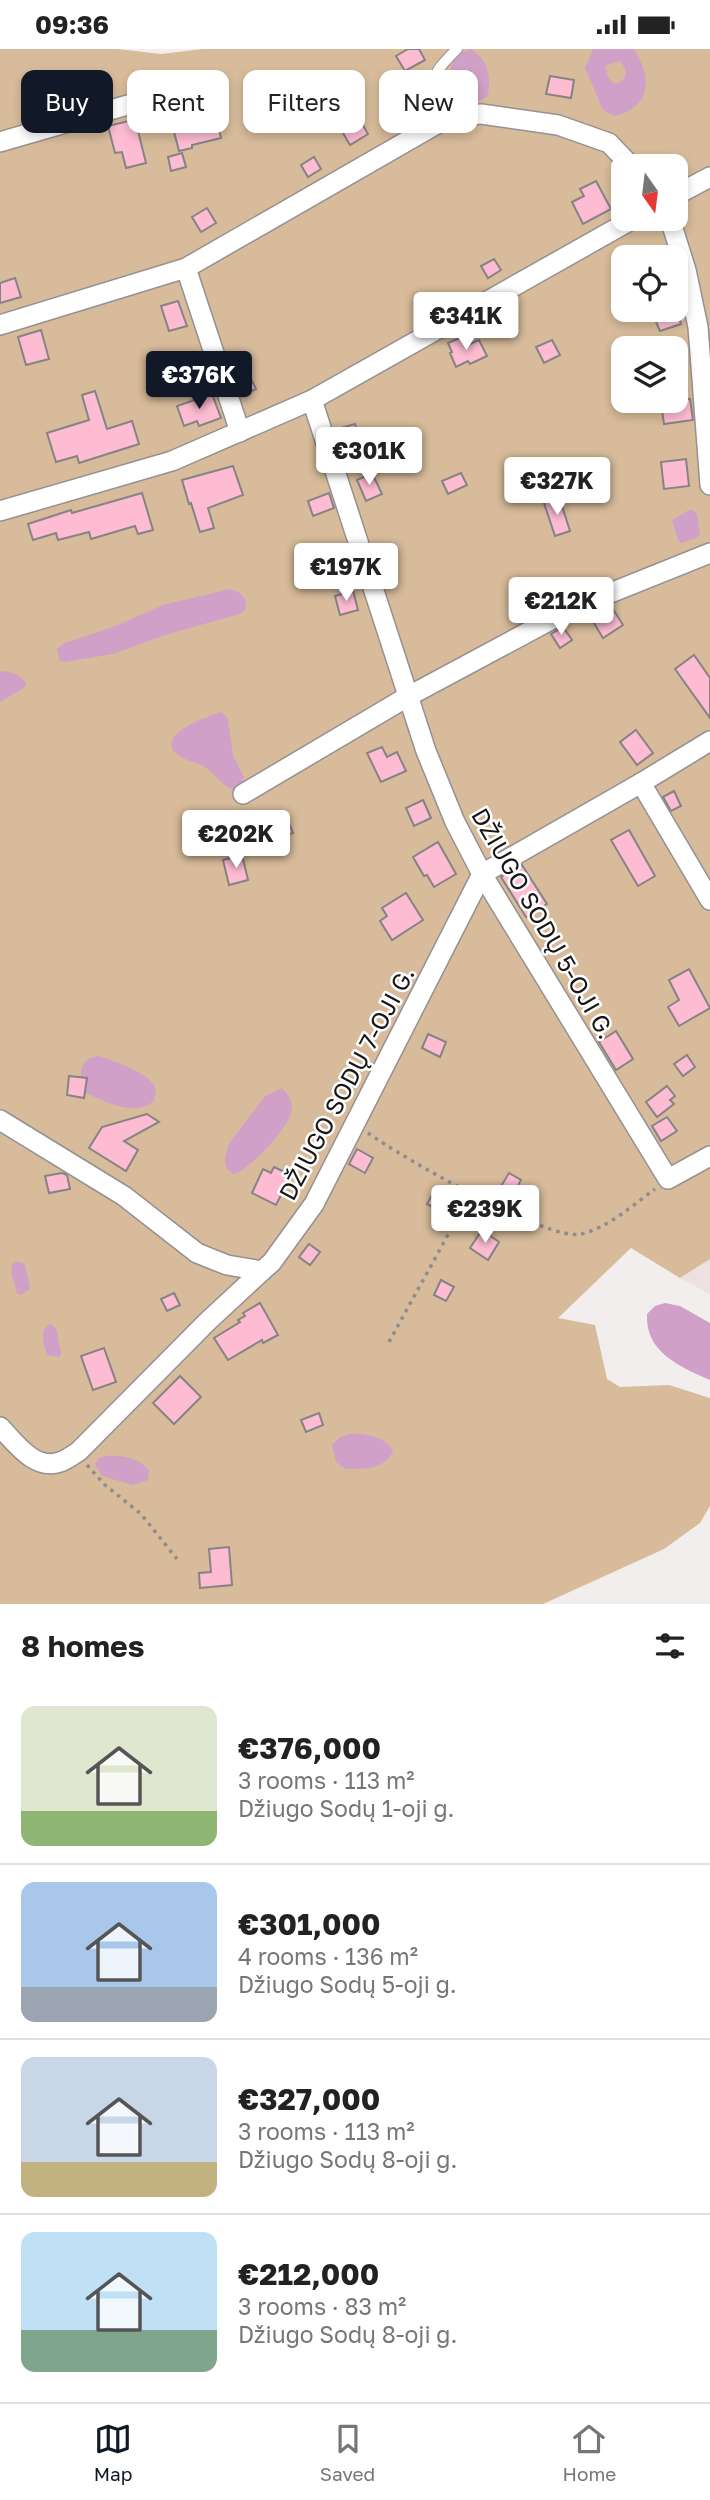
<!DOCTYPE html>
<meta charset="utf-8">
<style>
body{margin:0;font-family:"Golos Text",sans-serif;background:#f2f2f2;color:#222;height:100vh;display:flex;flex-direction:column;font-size:26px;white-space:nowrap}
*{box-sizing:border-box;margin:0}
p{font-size:23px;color:#767676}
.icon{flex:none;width:38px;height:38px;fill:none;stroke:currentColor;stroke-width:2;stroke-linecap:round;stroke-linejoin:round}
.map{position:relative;height:1555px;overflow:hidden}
.side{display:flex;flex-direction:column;background:#fff;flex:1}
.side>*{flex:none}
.guide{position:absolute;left:21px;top:21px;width:668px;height:63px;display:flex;gap:14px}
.needle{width:46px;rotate:166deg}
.buttons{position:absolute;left:611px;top:105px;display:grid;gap:14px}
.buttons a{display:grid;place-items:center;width:77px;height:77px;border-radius:14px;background:#fff;box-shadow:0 4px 10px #0003;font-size:35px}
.price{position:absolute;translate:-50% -60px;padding:0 16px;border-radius:7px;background:#fff;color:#222;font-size:23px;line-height:46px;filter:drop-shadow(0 2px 4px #0008)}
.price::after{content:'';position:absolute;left:50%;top:42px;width:21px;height:16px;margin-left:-10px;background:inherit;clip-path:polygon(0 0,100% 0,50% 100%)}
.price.on{background:#111827;color:#fff}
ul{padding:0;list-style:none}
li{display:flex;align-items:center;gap:21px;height:175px;padding:0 21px}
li+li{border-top:2px solid #e0e0e0}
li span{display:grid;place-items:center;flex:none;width:196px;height:140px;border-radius:14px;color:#555}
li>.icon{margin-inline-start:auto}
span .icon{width:84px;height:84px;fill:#fffc;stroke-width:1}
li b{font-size:30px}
h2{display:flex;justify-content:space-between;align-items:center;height:84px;padding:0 21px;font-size:30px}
.chip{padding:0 24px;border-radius:14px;background:#fff;box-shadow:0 4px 10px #0003;font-size:24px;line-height:63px}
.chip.on{background:#111827;color:#fff}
.status{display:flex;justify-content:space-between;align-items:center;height:49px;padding:0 35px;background:#fff;direction:ltr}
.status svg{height:19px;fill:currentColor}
.tabs{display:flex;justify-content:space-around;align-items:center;height:98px;border-top:2px solid #e0e0e0;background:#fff;font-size:19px;color:#767676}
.tabs a{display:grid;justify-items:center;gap:4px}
.tabs .on{color:#111827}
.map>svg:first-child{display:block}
.built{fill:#ede0df}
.green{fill:#d7bb9a;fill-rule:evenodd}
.water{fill:#d1a0c9;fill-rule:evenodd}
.building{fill:#fdbcd2;stroke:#868384;stroke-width:2}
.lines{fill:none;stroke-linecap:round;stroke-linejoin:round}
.service-casing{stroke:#959191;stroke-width:12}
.minor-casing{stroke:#959191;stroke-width:22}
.path{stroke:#8f8d8d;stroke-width:3.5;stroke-dasharray:3.5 5;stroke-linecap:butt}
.service{stroke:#fff;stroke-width:10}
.minor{stroke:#fff;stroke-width:19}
.labels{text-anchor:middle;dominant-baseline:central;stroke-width:5;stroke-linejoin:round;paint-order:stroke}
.street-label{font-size:24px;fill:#171616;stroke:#fff}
</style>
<div class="status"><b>09:36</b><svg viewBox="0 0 49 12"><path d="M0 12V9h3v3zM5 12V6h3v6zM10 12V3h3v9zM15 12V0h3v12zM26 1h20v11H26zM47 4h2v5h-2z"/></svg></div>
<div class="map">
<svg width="710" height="1555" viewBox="0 0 710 1555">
<rect width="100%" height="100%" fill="#f1eeed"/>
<!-- built -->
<path class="built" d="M 710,1210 L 710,1245 L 680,1229 Z"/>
<!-- green -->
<path class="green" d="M 0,0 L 118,0 L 161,5 L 203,0 L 710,0 L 710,1210 L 680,1229 L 631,1199 L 558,1269 L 595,1276 L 607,1330 L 620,1338 L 669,1336 L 710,1349 L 710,1457 L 700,1474 L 664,1500 L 543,1555 L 0,1555 ZM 623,117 L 676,117 L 676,170 L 623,170 ZM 623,208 L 676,208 L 676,261 L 623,261 ZM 623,299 L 676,299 L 676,352 L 623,352 Z"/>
<!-- water -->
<g class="water">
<path d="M 470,0 C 488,8 492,31 487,48 C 452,68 440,25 458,5 Z"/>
<path d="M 593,0 L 634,0 C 652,28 652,59 614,67 L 603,61 L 585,19 ZM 619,12 C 630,20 627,33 614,35 L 608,28 L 605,17 Z"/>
<path d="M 689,461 L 693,461 L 697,465 L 700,485 L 696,489 L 681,494 L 678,491 L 672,471 Z"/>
<path d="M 230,540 C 241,544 246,546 246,559 L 240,565 L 168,585 L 113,605 L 65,613 L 60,612 L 57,600 L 65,594 L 113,578 L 163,556 Z"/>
<path d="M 0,622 C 10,622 20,625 26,634 L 24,639 L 0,653 Z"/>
<path d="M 222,663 L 228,670 L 233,706 L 244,728 L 241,737 L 234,741 C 222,737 215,725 205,718 C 197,713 187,712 179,707 C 150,687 210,666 222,663 Z"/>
<path d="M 98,1007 C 110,1010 149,1025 154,1036 C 157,1041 155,1047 154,1052 C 133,1069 106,1052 85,1044 L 87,1029 L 81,1028 C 81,1015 85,1010 98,1007 Z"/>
<path d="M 282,1039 C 287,1045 292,1051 292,1059 C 293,1075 248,1123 233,1125 L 227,1120 L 225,1111 L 228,1096 L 265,1047 Z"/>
<path d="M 17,1212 L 25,1215 L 30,1240 L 21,1246 L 17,1244 L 11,1223 L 12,1215 Z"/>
<path d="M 665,1254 L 680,1257 L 710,1274 L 710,1331 C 681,1318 645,1304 647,1265 L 655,1257 Z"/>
<path d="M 50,1275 L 56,1279 L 61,1304 L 60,1308 L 47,1306 C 44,1294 38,1283 50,1275 Z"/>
<path d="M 350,1385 C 364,1384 387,1388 393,1402 C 385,1421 363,1420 345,1420 L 336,1413 L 332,1396 L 340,1388 Z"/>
<path d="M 105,1407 C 121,1406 138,1408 149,1421 L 148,1431 L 133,1436 L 102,1427 L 95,1415 L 99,1409 Z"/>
</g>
<!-- building -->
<g class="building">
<path d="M 408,0 L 419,0 L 425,11 L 405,22 L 396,7 Z"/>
<path d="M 550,27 L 574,31 L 571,49 L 546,45 Z"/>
<path d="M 207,65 L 208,70 L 216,68 L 221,89 L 192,96 L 192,99 L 179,102 L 173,79 L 188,75 L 187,70 Z"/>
<path d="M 357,66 L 368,85 L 350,96 L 339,77 Z"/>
<path d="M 133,71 L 134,78 L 137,78 L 146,114 L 126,119 L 122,103 L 115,104 L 108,77 Z"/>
<path d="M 182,104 L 186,118 L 171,122 L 168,108 Z"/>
<path d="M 314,108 L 321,120 L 308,128 L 301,116 Z"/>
<path d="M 596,132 L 611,160 L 583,175 L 572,153 L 584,147 L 580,140 Z"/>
<path d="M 207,159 L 216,174 L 201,183 L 192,168 Z"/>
<path d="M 494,210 L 501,221 L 488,229 L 481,217 Z"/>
<path d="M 15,229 L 21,248 L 0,254 L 0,234 Z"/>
<path d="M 178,252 L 187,277 L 169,282 L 161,257 Z"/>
<path d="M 676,261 L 681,275 L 660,282 L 654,268 Z"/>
<path d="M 41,281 L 49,310 L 26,316 L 18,288 Z"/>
<path d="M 464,287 L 468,296 L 479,291 L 487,307 L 470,315 L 468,312 L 456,318 L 450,304 L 452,303 L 448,294 Z"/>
<path d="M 552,291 L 560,306 L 544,314 L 536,298 Z"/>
<path d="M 248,324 L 256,340 L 242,347 L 236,330 Z"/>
<path d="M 95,342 L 107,380 L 132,372 L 139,395 L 79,414 L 77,407 L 56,413 L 47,384 L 89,371 L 82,346 Z"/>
<path d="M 212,345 L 221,369 L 199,377 L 197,372 L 184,377 L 177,357 Z"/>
<path d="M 690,350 L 693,371 L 664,375 L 661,354 Z"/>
<path d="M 355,375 L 362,398 L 345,403 L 338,380 Z"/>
<path d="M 686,410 L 689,437 L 664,440 L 661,413 Z"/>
<path d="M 233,417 L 243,446 L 208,459 L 214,479 L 200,483 L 191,454 L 189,455 L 182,431 Z"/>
<path d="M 372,424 L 382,445 L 366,452 L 357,431 Z"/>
<path d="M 461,424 L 467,436 L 448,445 L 442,432 Z"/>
<rect x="555" y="426" width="21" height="24"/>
<path d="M 142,444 L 153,481 L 138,485 L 135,477 L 91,490 L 89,483 L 58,491 L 56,484 L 33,491 L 28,475 L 71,461 L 72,464 Z"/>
<path d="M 329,444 L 334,459 L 313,467 L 308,452 Z"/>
<path d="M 543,451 L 560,451 L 570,482 L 555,487 Z"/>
<path d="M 353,542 L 358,561 L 340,566 L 335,547 Z"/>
<path d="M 611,557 L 623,576 L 603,589 L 591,569 Z"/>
<path d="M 563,578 L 572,591 L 560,599 L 551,585 Z"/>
<path d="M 694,606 L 710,629 L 710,669 L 675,620 Z"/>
<path d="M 636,681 L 653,704 L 637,716 L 620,693 Z"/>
<path d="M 382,698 L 387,708 L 397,703 L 406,722 L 381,733 L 367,704 Z"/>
<path d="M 674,742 L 681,757 L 671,762 L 663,748 Z"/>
<path d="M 423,751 L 431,769 L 414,777 L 406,759 Z"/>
<path d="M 272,765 L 274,772 L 286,767 L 293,784 L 274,791 L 276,795 L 260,802 L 249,773 Z"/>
<path d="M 629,781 L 655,827 L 638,837 L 611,791 Z"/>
<path d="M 438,793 L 456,825 L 434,838 L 427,826 L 424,827 L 413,808 Z"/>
<path d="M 242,806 L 248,831 L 229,836 L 223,811 Z"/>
<path d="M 522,816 L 547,855 L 526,868 L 501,828 Z"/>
<path d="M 406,844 L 423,871 L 392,891 L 380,872 L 387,867 L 382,859 Z"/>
<path d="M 689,920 L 710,959 L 679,977 L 668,958 L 679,951 L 669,931 Z"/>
<path d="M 616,982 L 633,1010 L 616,1021 L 599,993 Z"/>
<path d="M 428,985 L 446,993 L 440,1008 L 422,999 Z"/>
<path d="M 687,1006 L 695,1018 L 683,1027 L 674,1015 Z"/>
<path d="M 69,1027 L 87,1029 L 84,1049 L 67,1046 Z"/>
<path d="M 667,1037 L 675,1047 L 670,1051 L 674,1055 L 657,1068 L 646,1053 Z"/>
<path d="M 147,1065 L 159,1073 L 124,1092 L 138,1101 L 126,1122 L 89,1099 L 102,1078 Z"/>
<path d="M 667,1068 L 677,1082 L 661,1092 L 652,1077 Z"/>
<path d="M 357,1100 L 373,1109 L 365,1124 L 349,1115 Z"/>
<path d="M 274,1118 L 291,1126 L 276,1156 L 252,1144 L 263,1120 L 271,1124 Z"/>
<path d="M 62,1124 L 67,1126 L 70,1140 L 49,1144 L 45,1127 Z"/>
<path d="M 509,1124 L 521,1131 L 513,1146 L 500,1139 Z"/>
<path d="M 436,1139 L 449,1146 L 440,1162 L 427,1155 Z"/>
<path d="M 482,1181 L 499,1193 L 488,1211 L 470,1199 Z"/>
<path d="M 309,1195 L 320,1203 L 310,1216 L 299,1208 Z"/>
<path d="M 441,1231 L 454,1238 L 446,1252 L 434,1246 Z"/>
<path d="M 174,1244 L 180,1256 L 167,1262 L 161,1250 Z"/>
<path d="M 260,1254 L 278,1286 L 263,1294 L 262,1291 L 228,1311 L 214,1289 L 240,1273 L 238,1271 L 245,1267 L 243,1264 Z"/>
<path d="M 104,1299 L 116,1333 L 93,1341 L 81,1307 Z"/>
<path d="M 180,1327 L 201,1348 L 174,1375 L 153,1354 Z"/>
<path d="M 319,1364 L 323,1376 L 306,1383 L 301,1371 Z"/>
<path d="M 229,1498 L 232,1536 L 200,1539 L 199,1524 L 211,1523 L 209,1500 Z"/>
</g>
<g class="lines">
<!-- service casing -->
<g class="service-casing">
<path id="service" d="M 449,68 C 426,34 429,28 457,0"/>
</g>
<!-- minor casing -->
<g class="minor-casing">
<g id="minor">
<path d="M 0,93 L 138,53"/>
<path d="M 676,146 L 710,128"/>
<path d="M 670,170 L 686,221 L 698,278 L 710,436"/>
<path d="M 186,219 L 240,383"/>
<path d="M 0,276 L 186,219 L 449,68 L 481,65 L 558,76 L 609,94 L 631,117"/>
<path d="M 312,351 L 426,702 L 455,773 L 482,825 L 668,1130 L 710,1107"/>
<path d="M 0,462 L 172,412 L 312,351 L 633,170"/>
<path d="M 641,734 L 710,851"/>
<path d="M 243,745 L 407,648 L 573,559 L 710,504"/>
<path d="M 0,1071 L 124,1147 L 197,1204 L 227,1216 L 262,1222 L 272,1213 L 314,1155 L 482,825 L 641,734 L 710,692"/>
<path d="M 0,1378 C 15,1393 34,1422 60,1413 C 66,1411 73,1406 79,1402 L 208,1272 L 262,1222"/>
</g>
</g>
<!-- path -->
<g class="path">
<path d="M 368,1084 C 400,1107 548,1193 581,1185 C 608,1179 633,1156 655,1140"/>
<path d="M 389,1293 L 471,1144"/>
<path d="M 87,1416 L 105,1436 L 141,1465 L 177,1510"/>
</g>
<!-- service -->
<use href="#service" class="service"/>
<!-- minor -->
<use href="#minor" class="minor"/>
</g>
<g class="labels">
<!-- street labels -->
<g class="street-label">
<text transform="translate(544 874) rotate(60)">DŽIUGO SODŲ 5-OJI G.</text>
<text transform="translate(346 1034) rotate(-62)">DŽIUGO SODŲ 7-OJI G.</text>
</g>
</g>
</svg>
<div class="buttons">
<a><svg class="needle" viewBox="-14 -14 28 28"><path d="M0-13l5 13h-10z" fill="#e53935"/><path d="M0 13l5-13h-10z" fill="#767676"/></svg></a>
<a><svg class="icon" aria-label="locate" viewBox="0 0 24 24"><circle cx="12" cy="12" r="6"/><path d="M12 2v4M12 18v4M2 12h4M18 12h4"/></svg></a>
<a><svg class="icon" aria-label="layers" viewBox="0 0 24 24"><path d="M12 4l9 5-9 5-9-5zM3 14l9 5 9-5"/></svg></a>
</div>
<b class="price" style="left:466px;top:303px">€341K</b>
<b class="price on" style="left:199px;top:362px">€376K</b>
<b class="price" style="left:369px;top:438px">€301K</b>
<b class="price" style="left:557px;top:468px">€327K</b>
<b class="price" style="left:346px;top:554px">€197K</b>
<b class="price" style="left:561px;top:588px">€212K</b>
<b class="price" style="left:236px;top:821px">€202K</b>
<b class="price" style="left:485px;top:1196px">€239K</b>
<div class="guide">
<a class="chip on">Buy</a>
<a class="chip">Rent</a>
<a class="chip">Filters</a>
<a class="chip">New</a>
</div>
</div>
<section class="side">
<h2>8 homes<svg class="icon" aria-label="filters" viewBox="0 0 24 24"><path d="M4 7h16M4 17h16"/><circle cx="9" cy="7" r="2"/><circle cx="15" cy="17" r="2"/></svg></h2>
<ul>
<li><span style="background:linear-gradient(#dfe7d0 75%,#8fb573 0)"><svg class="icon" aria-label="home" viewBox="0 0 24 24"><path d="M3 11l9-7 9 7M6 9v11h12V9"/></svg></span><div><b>€376,000</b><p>3 rooms · 113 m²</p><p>Džiugo Sodų 1-oji g.</p></div></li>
<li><span style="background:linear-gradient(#a9c7e8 75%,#9aa5b1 0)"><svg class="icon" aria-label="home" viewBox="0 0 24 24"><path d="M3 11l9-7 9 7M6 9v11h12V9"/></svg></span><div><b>€301,000</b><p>4 rooms · 136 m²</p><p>Džiugo Sodų 5-oji g.</p></div></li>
<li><span style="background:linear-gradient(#c9d6e8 75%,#c2b280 0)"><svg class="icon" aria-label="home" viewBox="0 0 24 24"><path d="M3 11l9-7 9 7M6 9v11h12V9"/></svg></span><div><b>€327,000</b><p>3 rooms · 113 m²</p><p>Džiugo Sodų 8-oji g.</p></div></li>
<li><span style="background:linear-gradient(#bfe0f5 70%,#7fa58c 0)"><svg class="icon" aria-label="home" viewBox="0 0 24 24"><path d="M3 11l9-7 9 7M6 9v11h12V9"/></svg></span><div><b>€212,000</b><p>3 rooms · 83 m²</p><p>Džiugo Sodų 8-oji g.</p></div></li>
</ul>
</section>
<nav class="tabs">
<a class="on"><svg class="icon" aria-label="map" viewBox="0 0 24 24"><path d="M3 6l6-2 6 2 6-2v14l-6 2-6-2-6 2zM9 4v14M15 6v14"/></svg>Map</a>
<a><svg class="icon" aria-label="saved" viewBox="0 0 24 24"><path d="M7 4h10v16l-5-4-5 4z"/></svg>Saved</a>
<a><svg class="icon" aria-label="home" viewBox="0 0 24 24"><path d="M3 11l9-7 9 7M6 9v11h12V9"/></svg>Home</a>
</nav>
